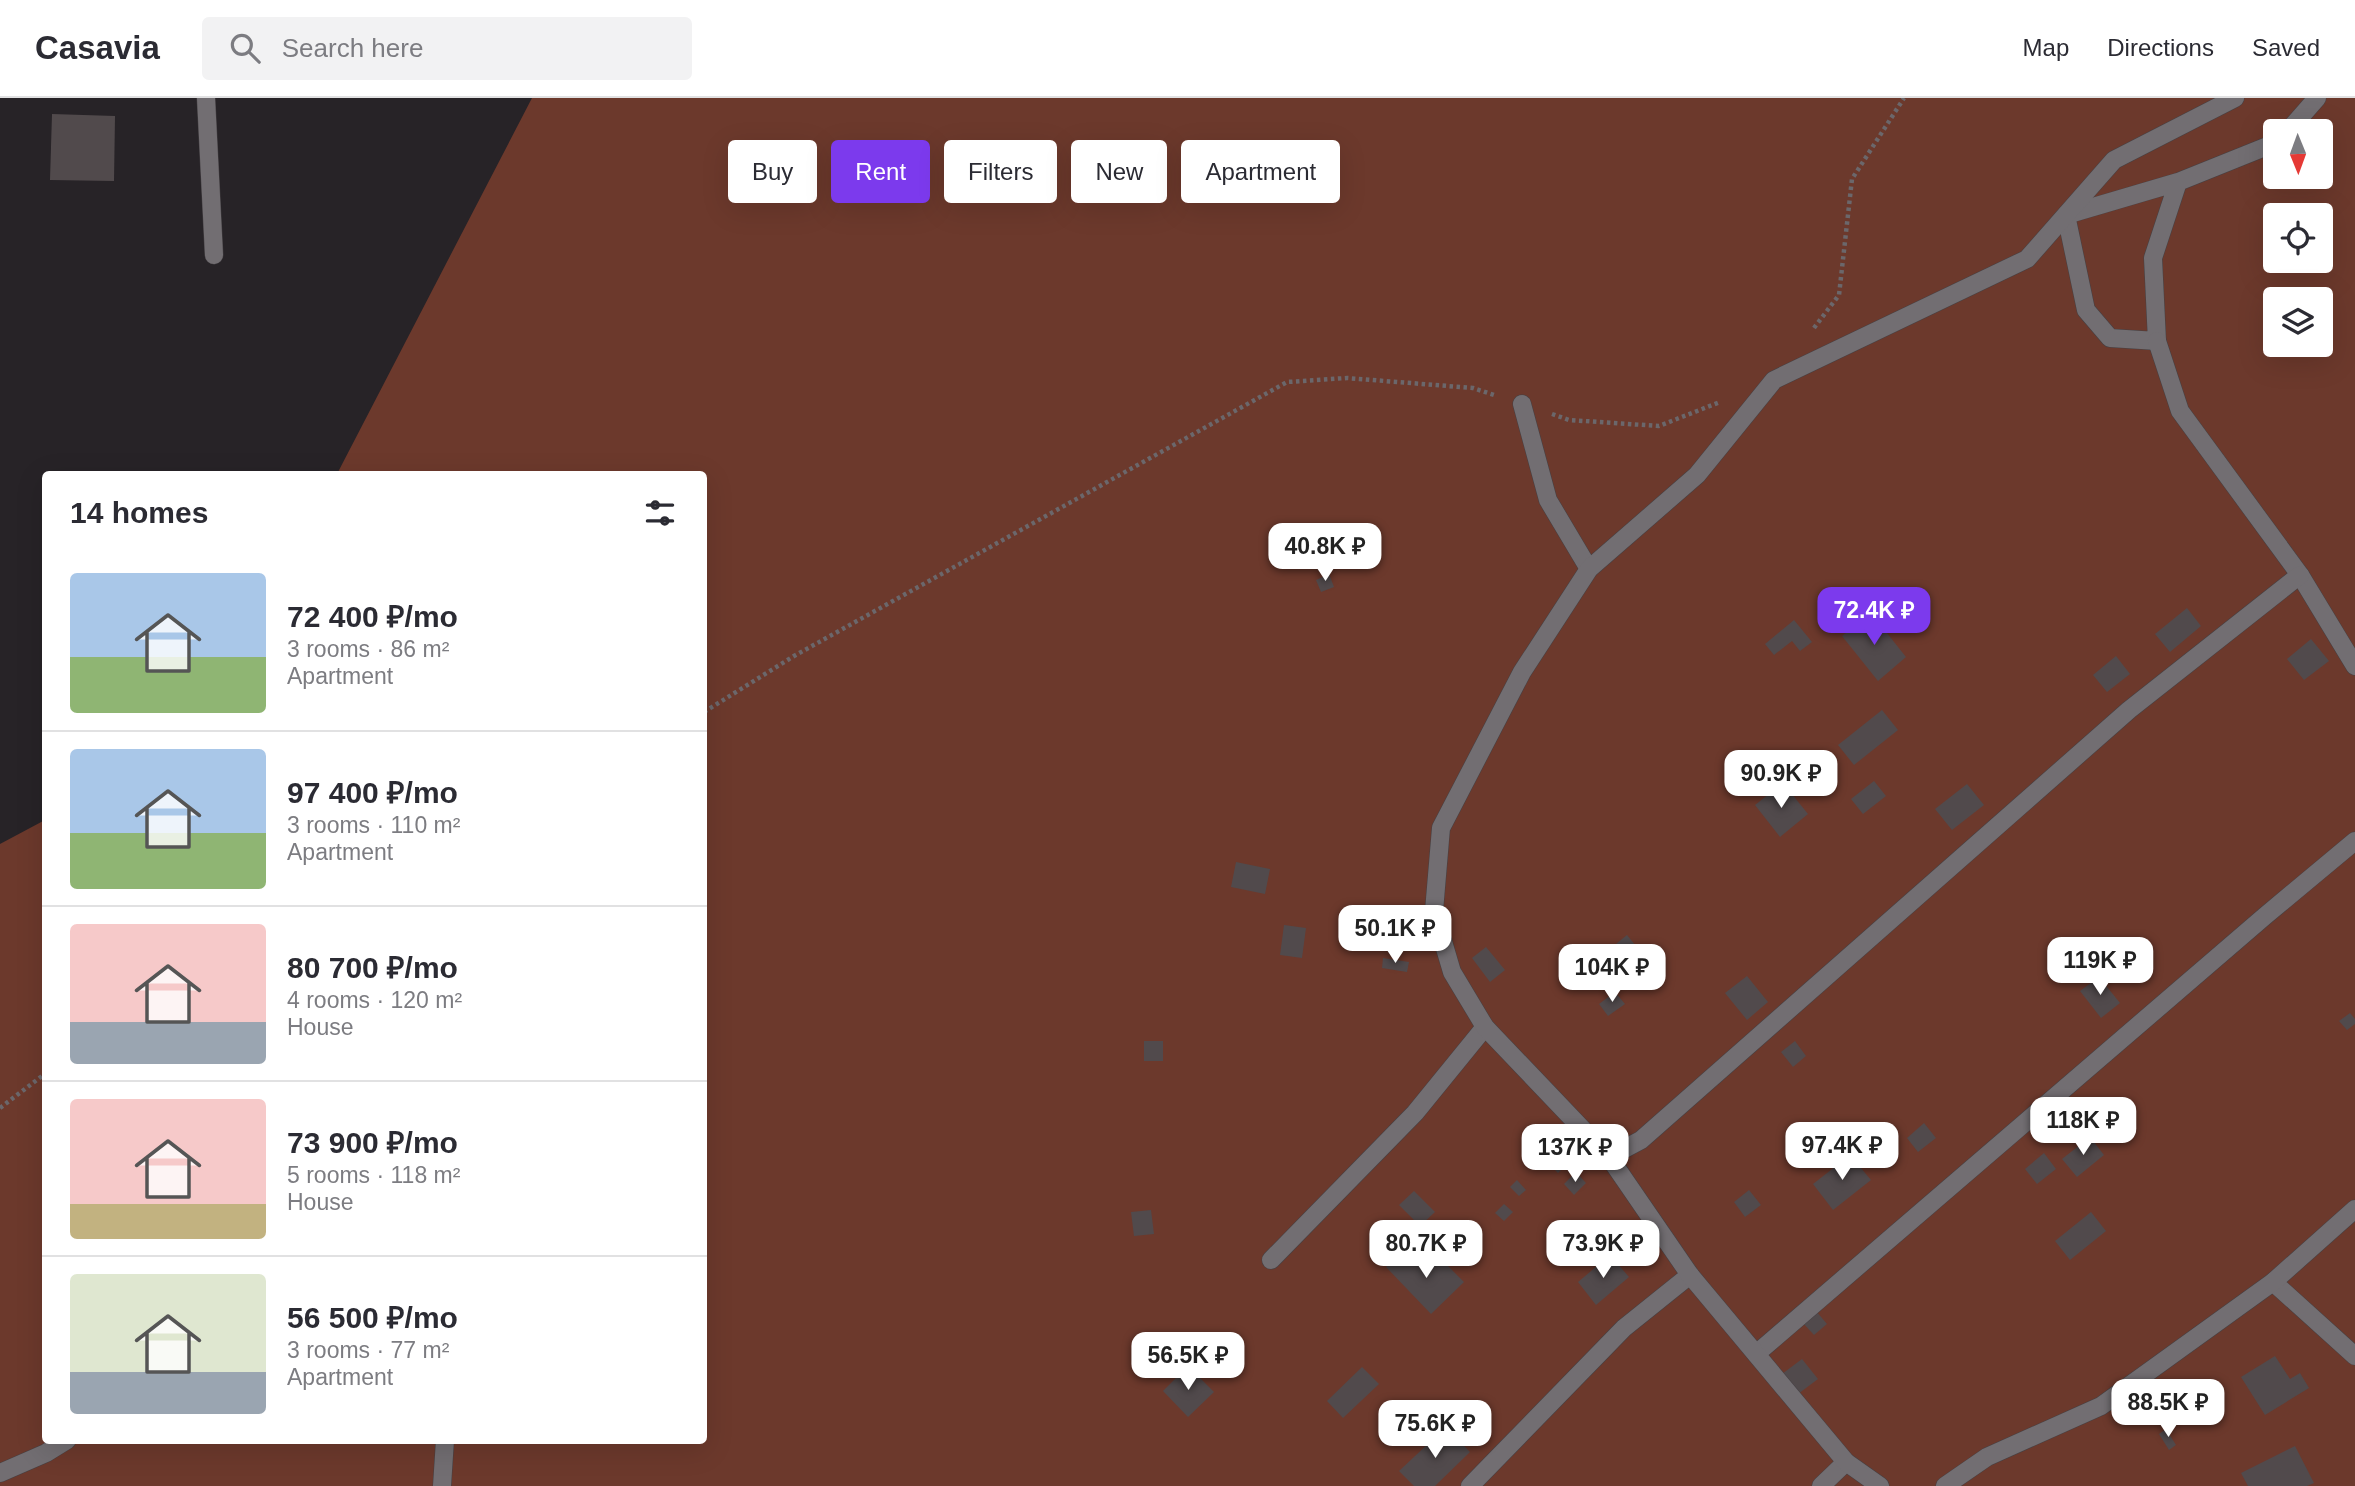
<!DOCTYPE html>
<meta charset="utf-8">
<style>
body{margin:0;font-family:Helvetica,sans-serif;background:#f2f2f3;color:#2b2b33;height:100vh;display:flex;flex-direction:column;font-size:26px;white-space:nowrap}
*{box-sizing:border-box;margin:0}
p{font-size:23px;color:#7c7c81}
.icon{flex:none;width:38px;height:38px;fill:none;stroke:currentColor;stroke-width:2;stroke-linecap:round;stroke-linejoin:round}
.map{position:relative;flex:1;overflow:hidden}
.side{position:absolute;left:42px;top:373px;width:665px;height:973px;display:flex;flex-direction:column;background:#fff;border-radius:7px;box-shadow:0 7px 28px #0002}
.side>*{flex:none}
.banner{position:absolute;left:728px;top:42px;width:665px;height:63px;display:flex;gap:14px}
.needle{width:46px;rotate:179deg}
.buttons{position:absolute;left:2263px;top:21px;display:grid;gap:14px}
.buttons a{display:grid;place-items:center;width:70px;height:70px;border-radius:7px;background:#fff;box-shadow:0 7px 28px #0002;font-size:35px}
.price{position:absolute;translate:-50% -60px;padding:0 16px;border-radius:14px;background:#fff;color:#222;font-size:23px;line-height:46px;filter:drop-shadow(0 2px 4px #0008)}
.price::after{content:'';position:absolute;left:50%;top:42px;width:21px;height:16px;margin-left:-10px;background:inherit;clip-path:polygon(0 0,100% 0,50% 100%)}
.price.active{background:#7c3aed;color:#fff}
ul{padding:0;list-style:none}
li{display:flex;align-items:center;gap:21px;height:175px;padding:0 28px}
li+li{border-top:2px solid #e1e1e2}
li span{display:grid;place-items:center;flex:none;width:196px;height:140px;border-radius:7px;color:#555}
li>.icon{margin-inline-start:auto}
span .icon{width:84px;height:84px;fill:#fffc;stroke-width:1}
li b{font-size:30px}
h2{display:flex;justify-content:space-between;align-items:center;height:84px;padding:0 28px;font-size:30px}
.pill{padding:0 24px;border-radius:7px;background:#fff;box-shadow:0 7px 28px #0002;font-size:24px;line-height:63px}
.pill.active{background:#7c3aed;color:#fff}
header{display:flex;align-items:center;gap:42px;box-sizing:border-box;height:98px;padding:0 35px;background:#fff;border-bottom:2px solid #e1e1e2}
header strong{font-size:33px}
nav{display:flex;gap:38px;margin-inline-start:auto;font-size:24px}
.search{width:490px;height:63px;background:#f2f2f3;display:flex;align-items:center;gap:18px;box-sizing:border-box;padding:0 24px;border-radius:7px;color:#7c7c81;font-size:26px}
.map>svg:first-child{display:block}
.green{fill:#6c392c;fill-rule:evenodd}
.building{fill:#514a4c}
.lines{fill:none;stroke-linecap:round;stroke-linejoin:round}
.service-casing{stroke:#454144;stroke-width:19}
.path{stroke:#6b676b;stroke-width:4.5;stroke-dasharray:3.5 3.5;stroke-linecap:butt}
.service{stroke:#726e72;stroke-width:18}
</style>
<header>
<strong>Casavia</strong>
<div class="search"><svg class="icon" aria-label="search" viewBox="0 0 24 24"><circle cx="10" cy="10" r="6"/><path d="M15 15l6 6"/></svg>Search here</div>
<nav><a>Map</a><a>Directions</a><a>Saved</a></nav>
</header>
<div class="map">
<svg width="2355" height="1388" viewBox="0 0 2355 1388">
<rect width="100%" height="100%" fill="#272327"/>
<!-- green -->
<path class="green" d="M 532,0 L 2355,0 L 2355,1388 L 0,1388 L 0,746 L 45,722 L 46,1342 L 704,1342 L 704,376 L 337,376 ZM 2275,33 L 2320,33 L 2320,79 L 2275,79 ZM 2275,117 L 2320,117 L 2320,163 L 2275,163 ZM 2275,201 L 2320,201 L 2320,247 L 2275,247 Z"/>
<!-- building -->
<g class="building">
<path d="M 52,16 L 115,18 L 114,83 L 50,82 Z"/>
<path d="M 1329,476 L 1334,489 L 1321,494 L 1316,482 Z"/>
<path d="M 2187,510 L 2201,528 L 2170,554 L 2155,536 Z"/>
<path d="M 1871,515 L 1906,559 L 1878,583 L 1842,538 Z"/>
<path d="M 1794,522 L 1812,544 L 1800,553 L 1792,543 L 1774,557 L 1765,546 Z"/>
<path d="M 2311,541 L 2329,563 L 2304,582 L 2287,561 Z"/>
<path d="M 2116,558 L 2130,576 L 2107,594 L 2093,577 Z"/>
<path d="M 1882,612 L 1898,632 L 1854,667 L 1838,647 Z"/>
<path d="M 1874,683 L 1886,698 L 1863,716 L 1851,701 Z"/>
<path d="M 1783,685 L 1808,716 L 1780,739 L 1755,707 Z"/>
<path d="M 1967,686 L 1984,707 L 1952,732 L 1935,711 Z"/>
<path d="M 1236,764 L 1270,771 L 1265,796 L 1231,789 Z"/>
<path d="M 1284,827 L 1306,830 L 1302,860 L 1280,857 Z"/>
<path d="M 1627,837 L 1644,858 L 1601,892 L 1584,872 Z"/>
<path d="M 1486,849 L 1505,872 L 1490,884 L 1472,860 Z"/>
<path d="M 1383,860 L 1409,864 L 1407,874 L 1382,870 Z"/>
<path d="M 1747,878 L 1768,904 L 1747,922 L 1725,895 Z"/>
<path d="M 2099,879 L 2120,905 L 2101,920 L 2080,893 Z"/>
<path d="M 1615,894 L 1625,906 L 1608,918 L 1599,906 Z"/>
<path d="M 2350,915 L 2355,921 L 2355,926 L 2347,932 L 2339,923 Z"/>
<rect x="1144" y="943" width="19" height="20"/>
<path d="M 1795,943 L 1806,958 L 1793,969 L 1781,954 Z"/>
<path d="M 1924,1025 L 1936,1040 L 1918,1054 L 1907,1040 Z"/>
<path d="M 2090,1039 L 2104,1057 L 2077,1079 L 2062,1061 Z"/>
<path d="M 1554,1046 L 1570,1063 L 1558,1075 L 1541,1058 Z"/>
<path d="M 2044,1055 L 2056,1071 L 2037,1086 L 2025,1071 Z"/>
<path d="M 1850,1057 L 1871,1082 L 1833,1112 L 1813,1086 Z"/>
<path d="M 1576,1074 L 1586,1085 L 1574,1097 L 1564,1086 Z"/>
<path d="M 1517,1082 L 1526,1092 L 1519,1098 L 1510,1089 Z"/>
<path d="M 1749,1092 L 1761,1107 L 1745,1119 L 1734,1104 Z"/>
<path d="M 1414,1093 L 1435,1114 L 1420,1128 L 1399,1107 Z"/>
<path d="M 1504,1106 L 1513,1114 L 1504,1123 L 1495,1115 Z"/>
<path d="M 1151,1112 L 1154,1136 L 1134,1138 L 1131,1114 Z"/>
<path d="M 2091,1114 L 2106,1133 L 2070,1162 L 2055,1143 Z"/>
<path d="M 1405,1151 L 1425,1171 L 1438,1158 L 1464,1184 L 1431,1216 L 1386,1169 Z"/>
<path d="M 1610,1157 L 1629,1179 L 1596,1207 L 1578,1184 Z"/>
<path d="M 1816,1213 L 1827,1226 L 1814,1237 L 1802,1224 Z"/>
<path d="M 2275,1258 L 2290,1281 L 2300,1275 L 2309,1290 L 2265,1317 L 2241,1279 Z"/>
<path d="M 1802,1261 L 1818,1281 L 1798,1296 L 1782,1276 Z"/>
<path d="M 1188,1268 L 1214,1294 L 1188,1319 L 1163,1293 Z"/>
<path d="M 1362,1269 L 1379,1286 L 1343,1320 L 1327,1303 Z"/>
<path d="M 1446,1329 L 1470,1354 L 1435,1388 L 1414,1388 L 1399,1373 Z"/>
<path d="M 2166,1331 L 2176,1347 L 2169,1352 L 2159,1336 Z"/>
<path d="M 2295,1348 L 2314,1385 L 2307,1388 L 2248,1388 L 2241,1375 Z"/>
</g>
<g class="lines">
<!-- service casing -->
<g class="service-casing">
<g id="service">
<path d="M 206,0 L 214,157"/>
<path d="M 2288,33 L 2317,0"/>
<path d="M 2178,84 L 2153,160 L 2157,243 L 2110,240 L 2086,212 L 2066,117 L 2178,84 L 2275,45"/>
<path d="M 2157,243 L 2180,313 L 2300,477 L 2355,568"/>
<path d="M 1522,306 L 1548,402 L 1589,471"/>
<path d="M 1609,1059 L 1641,1042 L 2129,612 L 2300,477"/>
<path d="M 1271,1162 L 1415,1015 L 1485,929"/>
<path d="M 2273,1184 L 2355,1258"/>
<path d="M 1756,1256 L 2265,818 L 2355,743"/>
<path d="M 0,1375 L 46,1355 L 67,1342"/>
<path d="M 442,1388 L 445,1342"/>
<path d="M 1470,1388 L 1624,1230 L 1690,1177"/>
<path d="M 1821,1388 L 1846,1364"/>
<path d="M 1880,1388 L 1846,1364 L 1690,1177 L 1609,1059 L 1485,929 L 1452,874 L 1434,813 L 1441,730 L 1522,574 L 1589,471 L 1697,377 L 1774,282 L 2027,161 L 2114,62 L 2235,0"/>
<path d="M 1945,1388 L 1987,1359 L 2101,1308 L 2273,1184 L 2355,1111"/>
</g>
</g>
<!-- path -->
<g class="path">
<path d="M 1814,230 L 1839,197 L 1852,81 L 1904,0"/>
<path d="M 1552,316 L 1569,322 L 1659,328 L 1720,304"/>
<path d="M 704,614 L 794,558 L 1287,284 L 1347,280 L 1473,290 L 1497,298"/>
<path d="M 0,1010 L 46,975"/>
</g>
<!-- service -->
<use href="#service" class="service"/>
</g>
</svg>
<div class="buttons">
<a><svg class="needle" viewBox="-14 -14 28 28"><path d="M0-13l5 13h-10z" fill="#e53935"/><path d="M0 13l5-13h-10z" fill="#7c7c81"/></svg></a>
<a><svg class="icon" aria-label="locate" viewBox="0 0 24 24"><circle cx="12" cy="12" r="6"/><path d="M12 2v4M12 18v4M2 12h4M18 12h4"/></svg></a>
<a><svg class="icon" aria-label="layers" viewBox="0 0 24 24"><path d="M12 4l9 5-9 5-9-5zM3 14l9 5 9-5"/></svg></a>
</div>
<b class="price" style="left:1325px;top:485px">40.8K ₽</b>
<b class="price active" style="left:1874px;top:549px">72.4K ₽</b>
<b class="price" style="left:1781px;top:712px">90.9K ₽</b>
<b class="price" style="left:1395px;top:867px">50.1K ₽</b>
<b class="price" style="left:2100px;top:899px">119K ₽</b>
<b class="price" style="left:1612px;top:906px">104K ₽</b>
<b class="price" style="left:2083px;top:1059px">118K ₽</b>
<b class="price" style="left:1842px;top:1084px">97.4K ₽</b>
<b class="price" style="left:1575px;top:1086px">137K ₽</b>
<b class="price" style="left:1426px;top:1182px">80.7K ₽</b>
<b class="price" style="left:1603px;top:1182px">73.9K ₽</b>
<b class="price" style="left:1188px;top:1294px">56.5K ₽</b>
<b class="price" style="left:2168px;top:1341px">88.5K ₽</b>
<b class="price" style="left:1435px;top:1362px">75.6K ₽</b>
<div class="banner">
<a class="pill">Buy</a>
<a class="pill active">Rent</a>
<a class="pill">Filters</a>
<a class="pill">New</a>
<a class="pill">Apartment</a>
</div>
<section class="side">
<h2>14 homes<svg class="icon" aria-label="filters" viewBox="0 0 24 24"><path d="M4 7h16M4 17h16"/><circle cx="9" cy="7" r="2"/><circle cx="15" cy="17" r="2"/></svg></h2>
<ul>
<li><span style="background:linear-gradient(#a9c7e8 60%,#8fb573 0)"><svg class="icon" aria-label="home" viewBox="0 0 24 24"><path d="M3 11l9-7 9 7M6 9v11h12V9"/></svg></span><div><b>72 400 ₽/mo</b><p>3 rooms · 86 m²</p><p>Apartment</p></div></li>
<li><span style="background:linear-gradient(#a9c7e8 60%,#8fb573 0)"><svg class="icon" aria-label="home" viewBox="0 0 24 24"><path d="M3 11l9-7 9 7M6 9v11h12V9"/></svg></span><div><b>97 400 ₽/mo</b><p>3 rooms · 110 m²</p><p>Apartment</p></div></li>
<li><span style="background:linear-gradient(#f6c9c9 70%,#9aa5b1 0)"><svg class="icon" aria-label="home" viewBox="0 0 24 24"><path d="M3 11l9-7 9 7M6 9v11h12V9"/></svg></span><div><b>80 700 ₽/mo</b><p>4 rooms · 120 m²</p><p>House</p></div></li>
<li><span style="background:linear-gradient(#f6c9c9 75%,#c2b280 0)"><svg class="icon" aria-label="home" viewBox="0 0 24 24"><path d="M3 11l9-7 9 7M6 9v11h12V9"/></svg></span><div><b>73 900 ₽/mo</b><p>5 rooms · 118 m²</p><p>House</p></div></li>
<li><span style="background:linear-gradient(#dfe7d0 70%,#9aa5b1 0)"><svg class="icon" aria-label="home" viewBox="0 0 24 24"><path d="M3 11l9-7 9 7M6 9v11h12V9"/></svg></span><div><b>56 500 ₽/mo</b><p>3 rooms · 77 m²</p><p>Apartment</p></div></li>
</ul>
</section>
</div>
